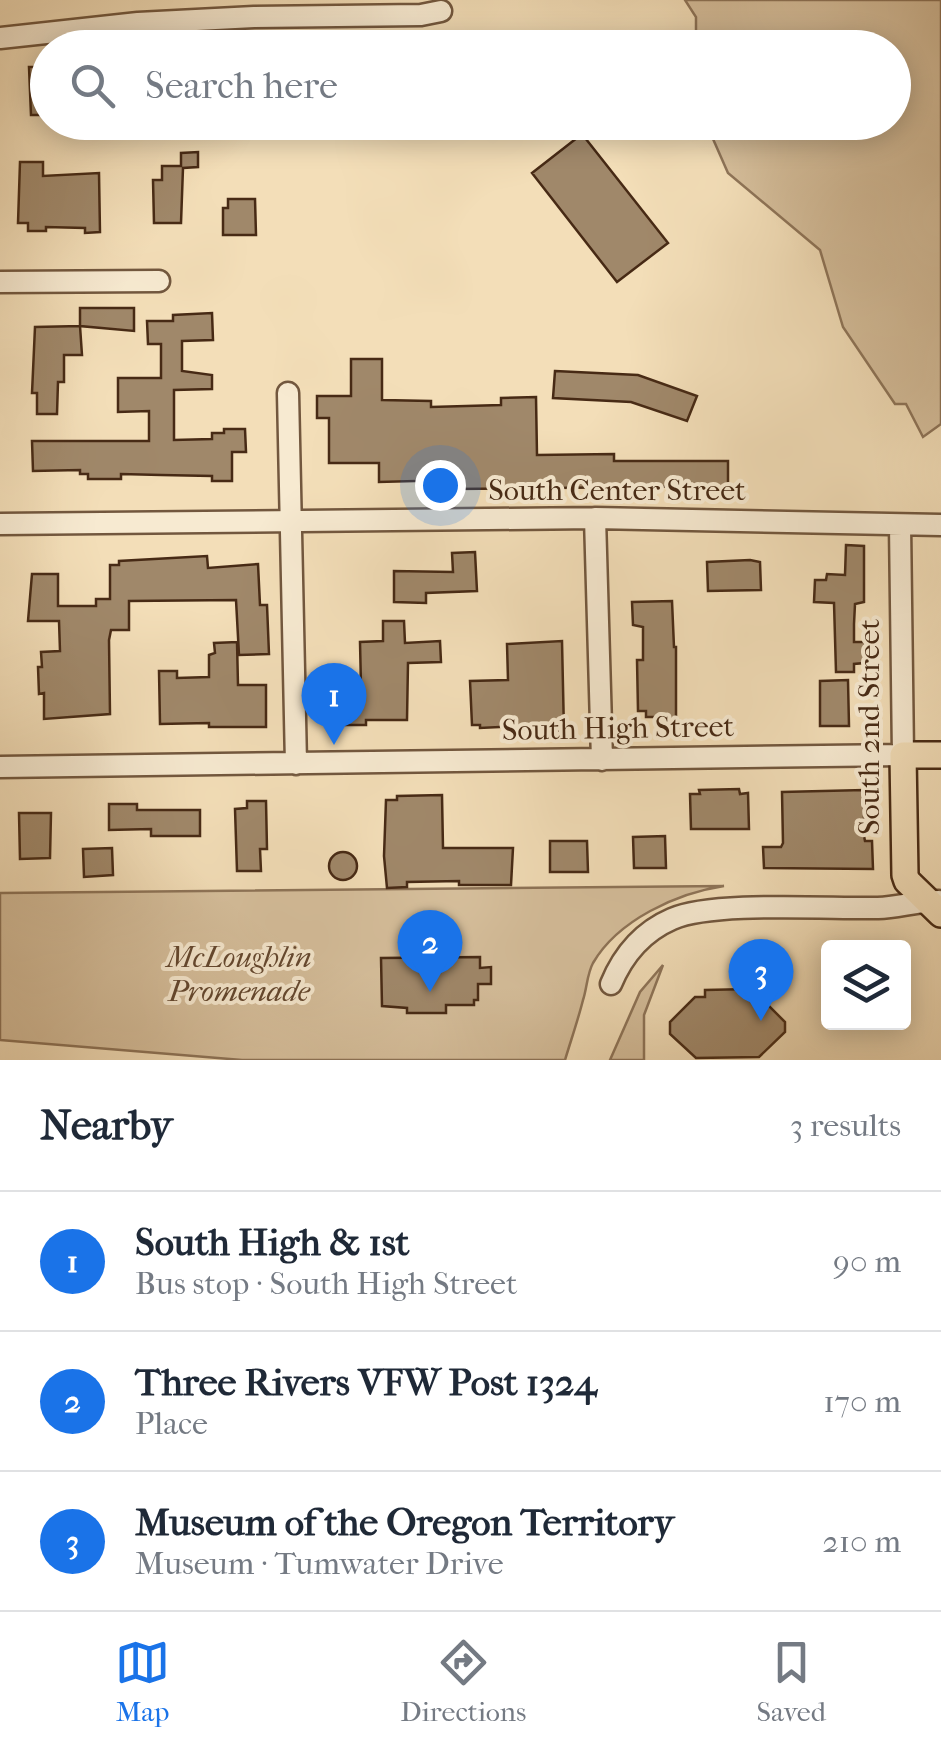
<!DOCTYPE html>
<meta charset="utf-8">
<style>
:root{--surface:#fff;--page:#f6f6f7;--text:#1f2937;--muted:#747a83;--line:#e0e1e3;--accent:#1a73e8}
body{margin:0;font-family:"IM FELL French Canon",serif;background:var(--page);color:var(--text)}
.controls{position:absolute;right:30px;bottom:30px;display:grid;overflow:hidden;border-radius:10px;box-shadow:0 5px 25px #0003}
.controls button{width:90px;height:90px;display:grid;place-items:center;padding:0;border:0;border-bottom:2px solid var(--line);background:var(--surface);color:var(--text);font:50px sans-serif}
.you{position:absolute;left:440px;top:485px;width:35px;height:35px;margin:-25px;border:8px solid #fff;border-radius:50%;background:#1a73e8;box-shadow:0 0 0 15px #1a73e833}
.badge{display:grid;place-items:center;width:65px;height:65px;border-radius:50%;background:var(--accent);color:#fff;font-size:32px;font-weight:700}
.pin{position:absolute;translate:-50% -82px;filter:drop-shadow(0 2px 5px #0008)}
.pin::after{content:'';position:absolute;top:52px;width:35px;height:30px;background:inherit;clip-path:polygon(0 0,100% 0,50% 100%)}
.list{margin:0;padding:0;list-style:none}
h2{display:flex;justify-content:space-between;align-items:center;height:130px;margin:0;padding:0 40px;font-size:42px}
h2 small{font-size:32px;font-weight:400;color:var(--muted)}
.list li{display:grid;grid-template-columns:65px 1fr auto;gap:30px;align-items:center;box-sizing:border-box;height:140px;padding:0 40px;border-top:2px solid var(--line)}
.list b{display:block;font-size:38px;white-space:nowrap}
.list p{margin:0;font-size:32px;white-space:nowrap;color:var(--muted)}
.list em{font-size:32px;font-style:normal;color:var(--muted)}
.icon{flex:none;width:55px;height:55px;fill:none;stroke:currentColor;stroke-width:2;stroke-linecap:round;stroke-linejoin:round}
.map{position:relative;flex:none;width:941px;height:1060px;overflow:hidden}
.search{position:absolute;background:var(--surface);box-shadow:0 5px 25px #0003;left:30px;right:30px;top:30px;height:110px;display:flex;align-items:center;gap:25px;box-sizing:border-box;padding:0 35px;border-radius:55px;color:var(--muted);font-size:38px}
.sheet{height:550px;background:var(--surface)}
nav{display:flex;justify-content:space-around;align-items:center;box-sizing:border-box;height:140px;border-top:2px solid var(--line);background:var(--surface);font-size:28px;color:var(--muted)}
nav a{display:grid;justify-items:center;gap:5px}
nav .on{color:var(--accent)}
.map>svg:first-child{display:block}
.green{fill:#d6bf9c;stroke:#8e7458;stroke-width:2.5}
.building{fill:#a0886a;stroke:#472a15;stroke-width:2.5}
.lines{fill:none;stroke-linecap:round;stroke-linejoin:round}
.minor-casing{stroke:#72573e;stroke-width:25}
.major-casing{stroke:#472a15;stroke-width:30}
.minor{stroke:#f7ead1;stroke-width:20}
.major{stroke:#f3deb8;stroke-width:25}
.labels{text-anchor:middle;stroke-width:8;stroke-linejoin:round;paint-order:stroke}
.street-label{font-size:30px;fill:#472a15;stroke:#f7ead1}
.park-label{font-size:30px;font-style:italic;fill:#644830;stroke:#f7ead1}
</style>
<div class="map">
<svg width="941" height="1060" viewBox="0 0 941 1060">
<rect width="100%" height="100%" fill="#f3deb8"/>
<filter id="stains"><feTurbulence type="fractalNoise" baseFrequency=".002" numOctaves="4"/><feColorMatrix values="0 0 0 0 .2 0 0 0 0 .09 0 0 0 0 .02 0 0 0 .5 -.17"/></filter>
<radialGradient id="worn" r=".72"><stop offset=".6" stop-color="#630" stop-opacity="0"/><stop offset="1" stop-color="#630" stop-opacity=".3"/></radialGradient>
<path class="green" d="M 685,0 L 941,0 L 941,424 L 923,437 L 906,404 L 895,404 L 843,327 L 820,250 L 728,173 L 706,123 L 894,122 L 894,48 L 696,47 L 696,17 Z
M 724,886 C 677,893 618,920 593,963 C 587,974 587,988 583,1000 C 578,1020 571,1040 565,1060 L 242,1060 L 0,1040 L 0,893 Z
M 663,965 L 644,1015 L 644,1060 L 610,1060 L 640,992 Z"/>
<path class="building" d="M 29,67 L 48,67 L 48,115 L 31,115 Z
M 582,134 L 668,243 L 617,282 L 532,173 Z
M 198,152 L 198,167 L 183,168 L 181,223 L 154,223 L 153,180 L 162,180 L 162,166 L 181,166 L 181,153 Z
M 20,162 L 43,162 L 43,176 L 99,173 L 100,232 L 85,233 L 85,228 L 46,227 L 46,231 L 28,231 L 28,223 L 18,223 Z
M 228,199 L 255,199 L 256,235 L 223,235 L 223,208 L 228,208 Z
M 80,308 L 134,308 L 134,331 L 80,326 Z
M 212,313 L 213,340 L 182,341 L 182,371 L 212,375 L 212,389 L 174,390 L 174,440 L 212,439 L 212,433 L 224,433 L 224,429 L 245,429 L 246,452 L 232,452 L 232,481 L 212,481 L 212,476 L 161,475 L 121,474 L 121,479 L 88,479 L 88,474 L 80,474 L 80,470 L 33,471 L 32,441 L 149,441 L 149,411 L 118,412 L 118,378 L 161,378 L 161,344 L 148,344 L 147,321 L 173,321 L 173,315 Z
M 80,326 L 82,355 L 64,355 L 64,382 L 58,382 L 57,414 L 37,414 L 37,393 L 32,393 L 35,327 Z
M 351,359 L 382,359 L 382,400 L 431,401 L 431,407 L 501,405 L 501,398 L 536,397 L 537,455 L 614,454 L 614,461 L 728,461 L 728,486 L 453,489 L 453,480 L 379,482 L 379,463 L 329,463 L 329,418 L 317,418 L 317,396 L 351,396 Z
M 555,371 L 638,375 L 697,396 L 687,421 L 631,402 L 553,398 Z
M 846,545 L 864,546 L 864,602 L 855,604 L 854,624 L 854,642 L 865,642 L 864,663 L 854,664 L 854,672 L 836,672 L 834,603 L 814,602 L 815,580 L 826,580 L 827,574 L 845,575 Z
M 475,552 L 477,591 L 426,593 L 426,603 L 394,602 L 394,571 L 453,572 L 452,553 Z
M 207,556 L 208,568 L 258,564 L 260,605 L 267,605 L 269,654 L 239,655 L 236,600 L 129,601 L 129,630 L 111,630 L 109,640 L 110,714 L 44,719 L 44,693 L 39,694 L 38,667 L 42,667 L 41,652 L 60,651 L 59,621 L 28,621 L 32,574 L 58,574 L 58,606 L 96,606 L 96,599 L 110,599 L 110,565 L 119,565 L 119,561 Z
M 750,560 L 760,562 L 761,590 L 708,591 L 707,562 Z
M 672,601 L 674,647 L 676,647 L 676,726 L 660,726 L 660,717 L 646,717 L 646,711 L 638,711 L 637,660 L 643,660 L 643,627 L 633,625 L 632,602 Z
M 383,621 L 404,621 L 405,643 L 440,641 L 441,662 L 408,663 L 407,720 L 366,720 L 366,725 L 332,725 L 332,690 L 338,690 L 338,687 L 361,687 L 360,642 L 383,641 Z
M 562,641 L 564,732 L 521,731 L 521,726 L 480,728 L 480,725 L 472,725 L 470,681 L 508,680 L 507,644 Z
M 237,642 L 238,685 L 266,685 L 266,727 L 209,727 L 209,723 L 160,724 L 159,671 L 177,671 L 177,678 L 209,677 L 209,655 L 215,653 L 214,643 Z
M 848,680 L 849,726 L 820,726 L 820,681 Z
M 739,789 L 740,794 L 748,793 L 749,829 L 691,829 L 690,794 L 700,794 L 699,790 Z
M 864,790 L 864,836 L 865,841 L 872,841 L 873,869 L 764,868 L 763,847 L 781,847 L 783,843 L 782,792 Z
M 442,795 L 443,848 L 513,848 L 511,885 L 459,885 L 459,881 L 407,882 L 407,887 L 387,888 L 384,856 L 386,800 L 397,800 L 397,796 Z
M 247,801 L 266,801 L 267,849 L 260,849 L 261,871 L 237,871 L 235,809 L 247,808 Z
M 109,804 L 137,804 L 137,810 L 200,810 L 200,836 L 151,836 L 151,829 L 109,830 Z
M 19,813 L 51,813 L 50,858 L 20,859 Z
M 665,836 L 666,868 L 634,868 L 633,837 Z
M 550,841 L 587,841 L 588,872 L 550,872 Z
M 112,848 L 113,875 L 84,877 L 83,849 Z
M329 866a14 14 0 1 1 28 0a14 14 0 1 1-28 0Z
M 480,957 L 480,968 L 491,967 L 491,984 L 478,984 L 478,1000 L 474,1000 L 474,1005 L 446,1005 L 446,1013 L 407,1013 L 407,1008 L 382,1006 L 381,958 Z
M 750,989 L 750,997 L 760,997 L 785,1022 L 785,1032 L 759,1057 L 696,1058 L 670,1034 L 670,1022 L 695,997 L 705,997 L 705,990 Z"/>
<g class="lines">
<defs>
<path id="minor" d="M 0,38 L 138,23 L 254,17 L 421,15 L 441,11
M 0,282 L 159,281
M 288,393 L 296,764
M 595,518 L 602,760
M 0,524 L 595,518 L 941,525
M 0,767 L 903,755 L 900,525
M 611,984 C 623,955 642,932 672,919 C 713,901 829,909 878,908 C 899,907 918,901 939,901"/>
<path id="major" d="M 941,755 L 903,755 L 905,875 L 907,881 L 941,914"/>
</defs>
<use href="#minor" class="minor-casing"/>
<use href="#major" class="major-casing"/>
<use href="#minor" class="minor"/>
<use href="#major" class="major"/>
</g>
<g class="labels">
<g class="street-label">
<text x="617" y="500">South Center Street</text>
<text transform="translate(869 727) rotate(-90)" y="10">South 2nd Street</text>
<text transform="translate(618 728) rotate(-1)" y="10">South High Street</text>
</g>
<g class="park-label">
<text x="239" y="967">McLoughlin<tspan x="239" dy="34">Promenade</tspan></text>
</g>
</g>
<rect width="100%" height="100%" filter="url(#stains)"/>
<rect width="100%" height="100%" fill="url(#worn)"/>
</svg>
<div class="controls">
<button><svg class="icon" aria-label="layers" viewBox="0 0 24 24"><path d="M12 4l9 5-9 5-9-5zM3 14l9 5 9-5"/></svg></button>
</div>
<div class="you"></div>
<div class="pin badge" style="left:334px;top:745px">1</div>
<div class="pin badge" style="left:430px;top:992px">2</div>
<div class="pin badge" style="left:761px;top:1021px">3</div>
<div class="search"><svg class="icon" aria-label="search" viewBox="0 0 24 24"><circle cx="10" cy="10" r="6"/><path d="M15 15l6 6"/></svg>Search here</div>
</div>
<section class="sheet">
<h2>Nearby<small>3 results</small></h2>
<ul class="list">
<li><span class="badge">1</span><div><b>South High &amp; 1st</b><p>Bus stop · South High Street</p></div><em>90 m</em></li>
<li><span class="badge">2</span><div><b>Three Rivers VFW Post 1324</b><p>Place</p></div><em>170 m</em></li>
<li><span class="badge">3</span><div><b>Museum of the Oregon Territory</b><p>Museum · Tumwater Drive</p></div><em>210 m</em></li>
</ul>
</section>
<nav>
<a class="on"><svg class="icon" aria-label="map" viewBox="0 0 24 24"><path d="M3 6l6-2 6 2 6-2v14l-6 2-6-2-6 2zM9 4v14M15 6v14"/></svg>Map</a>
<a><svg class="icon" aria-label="directions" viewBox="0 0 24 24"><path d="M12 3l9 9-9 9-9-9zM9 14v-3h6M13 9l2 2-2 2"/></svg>Directions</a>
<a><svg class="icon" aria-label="saved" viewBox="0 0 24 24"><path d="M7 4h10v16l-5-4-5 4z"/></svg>Saved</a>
</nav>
